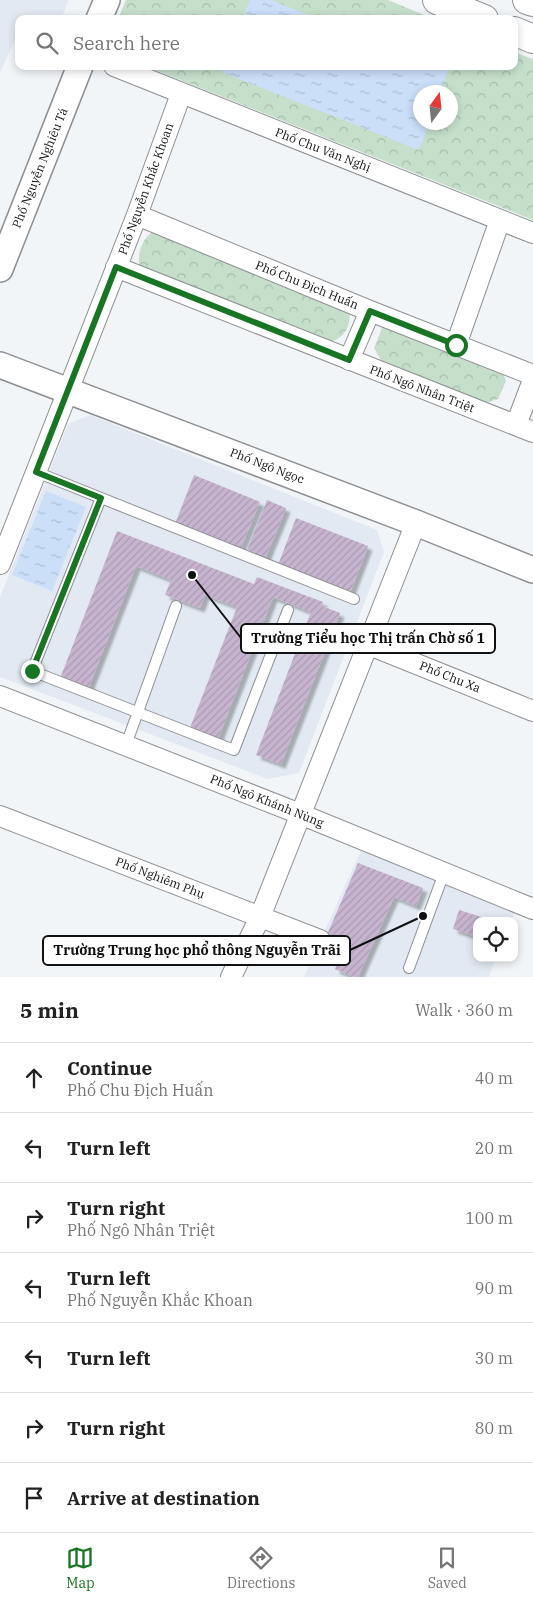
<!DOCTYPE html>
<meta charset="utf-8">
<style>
:root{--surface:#fff;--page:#f2f2f2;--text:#222;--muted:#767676;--line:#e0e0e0;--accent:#177524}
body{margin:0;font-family:"IBM Plex Serif",serif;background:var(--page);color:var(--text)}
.controls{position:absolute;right:15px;bottom:15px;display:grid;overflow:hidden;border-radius:10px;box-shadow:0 2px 8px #0003}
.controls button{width:45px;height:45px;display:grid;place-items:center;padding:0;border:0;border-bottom:1px solid var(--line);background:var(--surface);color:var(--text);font:25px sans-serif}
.compass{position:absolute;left:413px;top:85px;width:45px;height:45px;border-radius:50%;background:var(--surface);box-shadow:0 2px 8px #0003;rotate:15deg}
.stop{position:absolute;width:15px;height:15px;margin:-11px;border:4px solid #177524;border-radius:50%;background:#fff}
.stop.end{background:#177524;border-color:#fff;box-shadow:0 1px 5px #0008}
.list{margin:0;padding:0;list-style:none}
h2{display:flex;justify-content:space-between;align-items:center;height:65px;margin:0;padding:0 20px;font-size:21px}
h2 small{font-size:16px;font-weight:400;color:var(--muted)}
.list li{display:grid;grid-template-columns:32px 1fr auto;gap:15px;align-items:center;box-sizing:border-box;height:70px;padding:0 20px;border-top:1px solid var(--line)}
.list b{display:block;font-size:19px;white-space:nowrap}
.list p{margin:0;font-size:16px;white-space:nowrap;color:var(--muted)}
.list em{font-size:16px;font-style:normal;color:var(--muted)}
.icon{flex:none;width:28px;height:28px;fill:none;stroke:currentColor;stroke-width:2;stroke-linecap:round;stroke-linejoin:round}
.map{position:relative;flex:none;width:533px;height:977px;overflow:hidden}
.search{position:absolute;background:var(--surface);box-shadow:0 2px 8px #0003;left:15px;right:15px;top:15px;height:55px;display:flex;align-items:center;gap:12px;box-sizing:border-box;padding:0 18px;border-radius:10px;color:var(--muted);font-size:19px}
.sheet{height:555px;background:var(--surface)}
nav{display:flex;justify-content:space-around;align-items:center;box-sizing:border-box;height:70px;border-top:1px solid var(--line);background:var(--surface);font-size:14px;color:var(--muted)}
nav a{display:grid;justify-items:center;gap:2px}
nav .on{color:var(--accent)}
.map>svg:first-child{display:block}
.built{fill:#e2e9f2}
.park{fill:url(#park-crowns);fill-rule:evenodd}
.water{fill:url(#water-ripples)}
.building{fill:url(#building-hatch);filter:url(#shadow)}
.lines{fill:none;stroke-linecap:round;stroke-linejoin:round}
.service-casing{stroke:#8d8f92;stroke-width:12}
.minor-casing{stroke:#8d8f92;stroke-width:22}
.tertiary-casing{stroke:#8d8f92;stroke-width:28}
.secondary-casing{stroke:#8d8f92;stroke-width:30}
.service{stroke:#fff;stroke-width:10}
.minor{stroke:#fff;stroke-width:20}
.tertiary{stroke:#fff;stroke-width:25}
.secondary{stroke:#fff;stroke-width:28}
.route{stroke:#177524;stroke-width:6}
.labels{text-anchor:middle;stroke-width:5;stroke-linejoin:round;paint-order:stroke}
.street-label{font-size:12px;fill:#101112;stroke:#fff}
.leader{fill:none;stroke:#101112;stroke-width:2}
.callout-dot{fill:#101112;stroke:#fff;stroke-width:2}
.callout{fill:#fff;stroke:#101112;stroke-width:2}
.callout-label{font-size:14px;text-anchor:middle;font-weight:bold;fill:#101112}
</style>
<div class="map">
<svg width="533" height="977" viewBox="0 0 533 977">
<defs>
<pattern id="park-crowns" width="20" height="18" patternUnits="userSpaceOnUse" patternTransform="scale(1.25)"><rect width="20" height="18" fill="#c5dfcb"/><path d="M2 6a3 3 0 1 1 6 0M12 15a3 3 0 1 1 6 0" fill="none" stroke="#a8bead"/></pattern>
<pattern id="water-ripples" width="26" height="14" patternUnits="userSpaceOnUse" patternTransform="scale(1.25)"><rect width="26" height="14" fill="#cbdff9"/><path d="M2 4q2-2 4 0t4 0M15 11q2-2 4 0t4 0" fill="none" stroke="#adbed4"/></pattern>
<pattern id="building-hatch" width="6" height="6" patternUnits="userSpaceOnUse" patternTransform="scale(1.25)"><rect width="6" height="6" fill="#c7b4cf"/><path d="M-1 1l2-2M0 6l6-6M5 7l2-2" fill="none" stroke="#aa9ab1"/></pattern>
<filter id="shadow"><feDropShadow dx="4.5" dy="4.5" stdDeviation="1" flood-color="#0004"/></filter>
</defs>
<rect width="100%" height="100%" fill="#f2f5f8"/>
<path class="built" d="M 0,0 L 69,0 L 61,19 L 19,19 L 19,31 L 0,73 Z
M 90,415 L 377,530 L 384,552 L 299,773 L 268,779 L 0,677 L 0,597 L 68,424 Z
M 361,850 L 516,910 L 511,921 L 477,921 L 477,958 L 496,958 L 489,977 L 304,977 Z"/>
<path class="park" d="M 126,0 L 388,0 L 434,19 L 118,19 Z
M 514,52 L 533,59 L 533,220 L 145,66 L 514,66 ZM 420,92 L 450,92 L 450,122 L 420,122 Z
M 153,232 L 350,312 C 350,330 343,340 325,343 L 141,269 C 135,259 142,237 153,232 Z
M 393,323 L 500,366 L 506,381 L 498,399 L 485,403 L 382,362 L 374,348 L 382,328 Z"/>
<path class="water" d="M 250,0 L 271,0 L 319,19 L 242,19 Z
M 224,66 L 439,66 L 448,70 L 440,92 L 420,92 L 420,122 L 429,123 L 419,150 L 222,72 Z
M 46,491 L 86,507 L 52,591 L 12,575 Z"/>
<path class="building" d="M 194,475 L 260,502 L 240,550 L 175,524 Z
M 267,500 L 286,508 L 266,557 L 247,550 Z
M 296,518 L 368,546 L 350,593 L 278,565 Z
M 117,531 L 254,584 L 257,577 L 323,602 L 322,606 L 340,613 L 281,764 L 256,755 L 311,612 L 273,597 L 216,744 L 188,733 L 237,607 L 205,595 L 200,608 L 165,595 L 171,580 L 136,566 L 87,692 L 59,681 Z
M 358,863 L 423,888 L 416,906 L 394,897 L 358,977 L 354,977 L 335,969 L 338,961 L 319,953 Z
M 459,910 L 491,920 L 491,921 L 477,921 L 477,937 L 453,929 Z"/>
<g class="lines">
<defs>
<path id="service" d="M 36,472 L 354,599
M 101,498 L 32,671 L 234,750 L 288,610
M 126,745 L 176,606
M 409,968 L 444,873"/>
<path id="minor" d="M 114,66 L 533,233
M 137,215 L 370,311 L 533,375
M 116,267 L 533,432
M 456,345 L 500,220
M 349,360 L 370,311
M 516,425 L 533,380
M 0,564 L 137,215 L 181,94
M 367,644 L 533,711
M 0,696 L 300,814 L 533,909
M 0,816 L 320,940
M 231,977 L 260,917 L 416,523"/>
<path id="tertiary" d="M 99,19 L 107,0
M 0,269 L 80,66
M 0,365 L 416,523 L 533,570"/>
<path id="secondary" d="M 437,0 L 484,19
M 527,0 L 533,2
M 514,31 L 533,39"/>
</defs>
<use href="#service" class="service-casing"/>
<use href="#minor" class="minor-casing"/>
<use href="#tertiary" class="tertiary-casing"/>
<use href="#secondary" class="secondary-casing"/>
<use href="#service" class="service"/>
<use href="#minor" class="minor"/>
<use href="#tertiary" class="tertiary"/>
<use href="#secondary" class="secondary"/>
</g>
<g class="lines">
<path class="route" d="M 32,671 L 101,498 L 36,472 L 116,267 L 349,360 L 370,311 L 456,345"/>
</g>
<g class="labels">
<g class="street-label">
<text transform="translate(323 150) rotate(21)" y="4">Phố Chu Văn Nghị</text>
<text transform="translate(40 168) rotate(-68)" y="4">Phố Nguyễn Nghiêu Tá</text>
<text transform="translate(146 189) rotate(-70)" y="4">Phố Nguyễn Khắc Khoan</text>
<text transform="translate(307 285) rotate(22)" y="4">Phố Chu Địch Huấn</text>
<text transform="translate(422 389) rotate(21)" y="4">Phố Ngô Nhân Triệt</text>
<text transform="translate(267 466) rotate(21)" y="4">Phố Ngô Ngọc</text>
<text transform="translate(450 677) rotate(22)" y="4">Phố Chu Xa</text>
<text transform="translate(267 801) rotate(22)" y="4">Phố Ngô Khánh Nùng</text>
<text transform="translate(160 878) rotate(21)" y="4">Phố Nghiêm Phụ</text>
</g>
</g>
<path class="leader" d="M192 575L241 638M423 916L350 950"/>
<g class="callout-dot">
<circle cx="192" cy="575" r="5"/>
<circle cx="423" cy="916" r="5"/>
</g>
<g class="callout">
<rect x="241" y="624" width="254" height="29" rx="5"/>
<rect x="43" y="936" width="307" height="29" rx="5"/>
</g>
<g class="callout-label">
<text x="368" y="643">Trường Tiểu học Thị trấn Chờ số 1</text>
<text x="197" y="955">Trường Trung học phổ thông Nguyễn Trãi</text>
</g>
</svg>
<div class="controls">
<button><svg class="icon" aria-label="locate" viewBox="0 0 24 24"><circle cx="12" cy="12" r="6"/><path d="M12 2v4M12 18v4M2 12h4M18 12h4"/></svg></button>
</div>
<svg class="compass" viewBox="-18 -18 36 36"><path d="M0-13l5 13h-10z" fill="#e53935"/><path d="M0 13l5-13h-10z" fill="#767676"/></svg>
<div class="stop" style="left:456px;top:345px"></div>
<div class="stop end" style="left:32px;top:671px"></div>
<div class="search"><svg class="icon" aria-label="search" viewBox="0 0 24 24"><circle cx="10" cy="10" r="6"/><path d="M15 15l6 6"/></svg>Search here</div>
</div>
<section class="sheet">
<h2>5 min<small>Walk · 360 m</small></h2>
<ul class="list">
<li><svg class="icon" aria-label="ahead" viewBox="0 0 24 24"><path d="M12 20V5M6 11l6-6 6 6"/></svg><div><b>Continue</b><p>Phố Chu Địch Huấn</p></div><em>40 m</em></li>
<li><svg class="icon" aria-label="left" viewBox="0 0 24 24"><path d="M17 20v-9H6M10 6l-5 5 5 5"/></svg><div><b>Turn left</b></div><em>20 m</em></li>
<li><svg class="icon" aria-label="right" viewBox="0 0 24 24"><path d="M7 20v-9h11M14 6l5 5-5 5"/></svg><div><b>Turn right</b><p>Phố Ngô Nhân Triệt</p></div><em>100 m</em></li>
<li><svg class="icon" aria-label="left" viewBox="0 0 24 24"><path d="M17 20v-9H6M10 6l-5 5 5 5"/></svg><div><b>Turn left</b><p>Phố Nguyễn Khắc Khoan</p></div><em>90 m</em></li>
<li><svg class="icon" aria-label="left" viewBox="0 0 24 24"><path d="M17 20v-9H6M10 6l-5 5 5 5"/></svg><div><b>Turn left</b></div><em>30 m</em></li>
<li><svg class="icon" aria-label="right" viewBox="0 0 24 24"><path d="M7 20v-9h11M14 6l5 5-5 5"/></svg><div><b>Turn right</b></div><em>80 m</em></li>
<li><svg class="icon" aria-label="arrive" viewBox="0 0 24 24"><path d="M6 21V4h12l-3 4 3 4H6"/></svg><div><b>Arrive at destination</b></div></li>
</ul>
</section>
<nav>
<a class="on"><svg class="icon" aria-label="map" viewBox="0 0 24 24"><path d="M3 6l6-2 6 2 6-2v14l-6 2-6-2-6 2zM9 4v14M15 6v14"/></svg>Map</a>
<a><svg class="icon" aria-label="directions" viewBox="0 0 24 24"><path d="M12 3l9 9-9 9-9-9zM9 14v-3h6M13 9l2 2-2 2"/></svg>Directions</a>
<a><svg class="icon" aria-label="saved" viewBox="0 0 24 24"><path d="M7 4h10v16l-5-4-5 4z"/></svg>Saved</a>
</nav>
